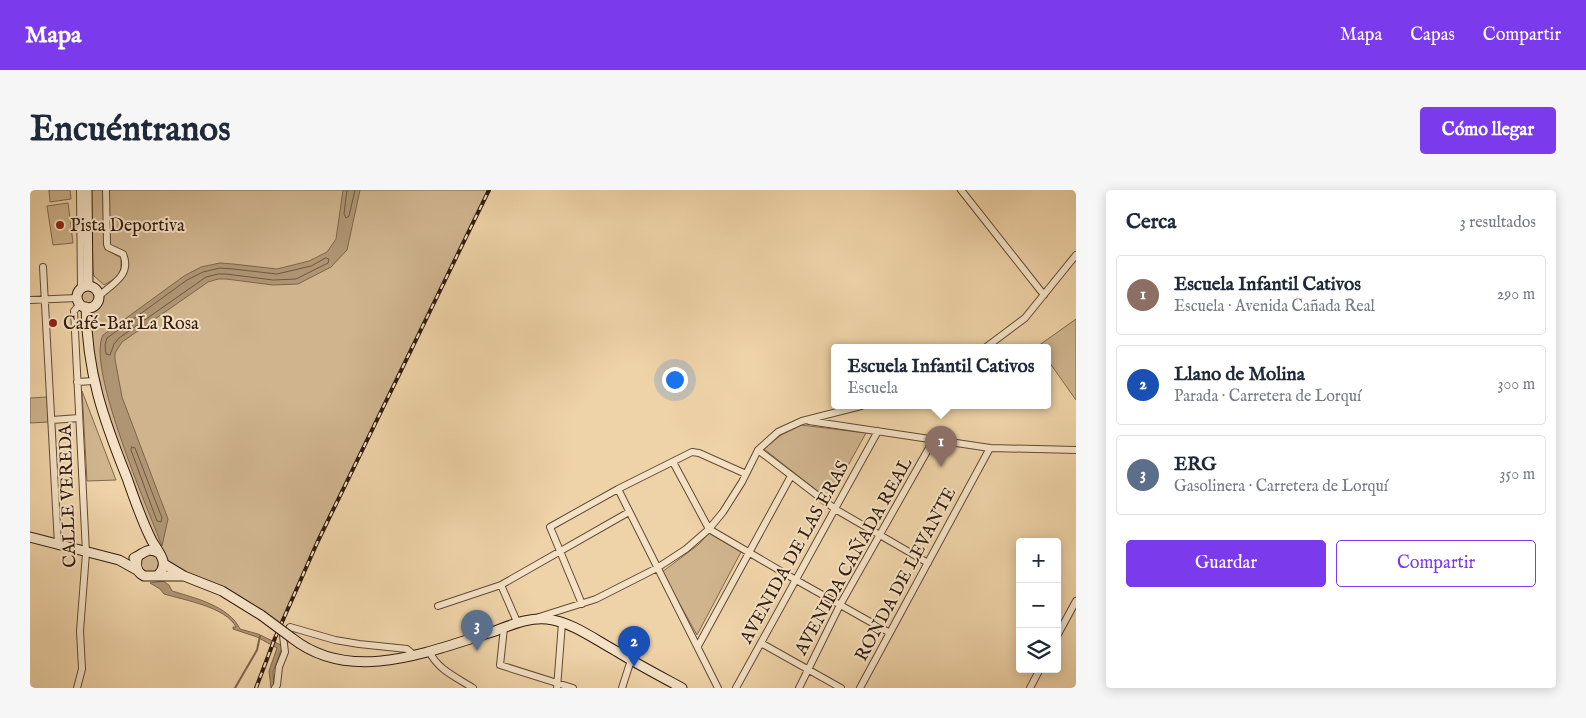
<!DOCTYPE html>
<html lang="es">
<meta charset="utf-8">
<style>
:root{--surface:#fff;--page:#f6f6f7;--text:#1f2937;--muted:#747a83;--line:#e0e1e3;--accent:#7c3aed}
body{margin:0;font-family:"IM FELL English",serif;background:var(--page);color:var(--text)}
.controls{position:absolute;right:15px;bottom:15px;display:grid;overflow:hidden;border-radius:5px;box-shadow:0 2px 12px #0003}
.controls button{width:45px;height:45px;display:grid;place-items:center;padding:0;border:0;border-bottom:1px solid var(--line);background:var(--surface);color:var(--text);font:25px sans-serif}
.you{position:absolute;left:644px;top:189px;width:18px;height:18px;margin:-12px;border:4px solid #fff;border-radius:50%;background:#1a73e8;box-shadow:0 0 0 8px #1a73e833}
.badge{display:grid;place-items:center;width:32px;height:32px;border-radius:50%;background:var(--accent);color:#fff;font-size:16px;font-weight:700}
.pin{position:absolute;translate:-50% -41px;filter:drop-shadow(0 1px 2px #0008)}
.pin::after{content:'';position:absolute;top:26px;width:18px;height:15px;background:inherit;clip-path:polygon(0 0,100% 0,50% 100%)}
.popup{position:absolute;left:801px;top:154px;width:220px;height:65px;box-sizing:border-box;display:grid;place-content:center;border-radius:5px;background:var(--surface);filter:drop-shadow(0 1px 4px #0005);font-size:16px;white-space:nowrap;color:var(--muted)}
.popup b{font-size:19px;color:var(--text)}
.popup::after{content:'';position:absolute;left:50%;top:100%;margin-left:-10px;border:10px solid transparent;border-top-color:var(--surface)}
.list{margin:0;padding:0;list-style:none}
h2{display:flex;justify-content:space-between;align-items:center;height:65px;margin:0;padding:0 20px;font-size:21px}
h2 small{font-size:16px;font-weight:400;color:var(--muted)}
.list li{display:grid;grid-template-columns:32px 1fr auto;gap:15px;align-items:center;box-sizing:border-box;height:80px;margin:0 10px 10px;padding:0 10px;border:1px solid var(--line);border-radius:5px}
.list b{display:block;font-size:19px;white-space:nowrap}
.list p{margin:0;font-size:16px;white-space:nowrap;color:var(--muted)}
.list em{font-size:16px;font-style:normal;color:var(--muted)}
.actions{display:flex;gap:10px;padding:15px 20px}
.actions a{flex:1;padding:11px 0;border:1px solid var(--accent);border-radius:5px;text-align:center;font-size:18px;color:var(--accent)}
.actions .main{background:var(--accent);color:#fff}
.icon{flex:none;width:28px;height:28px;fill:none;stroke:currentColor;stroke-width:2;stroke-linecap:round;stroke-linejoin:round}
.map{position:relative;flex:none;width:1046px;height:498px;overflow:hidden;border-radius:5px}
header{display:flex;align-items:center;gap:30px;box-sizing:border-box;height:70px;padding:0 25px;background:var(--accent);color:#fff}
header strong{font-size:24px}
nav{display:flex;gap:28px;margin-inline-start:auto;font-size:18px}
.intro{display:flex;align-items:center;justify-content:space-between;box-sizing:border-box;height:120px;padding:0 30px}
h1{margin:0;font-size:35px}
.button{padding:12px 22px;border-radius:5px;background:var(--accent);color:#fff;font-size:18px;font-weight:700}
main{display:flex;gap:30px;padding:0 30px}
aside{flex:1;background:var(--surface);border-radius:5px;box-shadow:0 2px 12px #0003}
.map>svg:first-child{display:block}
.green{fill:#cfb48e;stroke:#80684e}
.water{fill:#af9573;stroke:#7d654a}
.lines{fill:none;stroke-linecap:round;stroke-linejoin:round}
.shore{stroke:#705840;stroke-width:1}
.stream{stroke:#7d654a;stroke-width:2}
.minor-casing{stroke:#614a34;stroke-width:8}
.secondary-casing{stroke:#321c0d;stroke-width:11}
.minor{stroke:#f5e2c6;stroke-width:6}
.secondary{stroke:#f5e2c6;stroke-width:9}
.rail-casing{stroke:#321c0d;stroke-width:4}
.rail{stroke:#f5e2c6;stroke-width:2;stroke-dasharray:5.5;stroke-linecap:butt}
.secondary-bridge-casing{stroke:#321c0d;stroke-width:11;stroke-linecap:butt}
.secondary-bridge{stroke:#f5e2c6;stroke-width:9}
.poi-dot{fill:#8f2418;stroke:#f5e2c6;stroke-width:2}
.labels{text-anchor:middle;stroke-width:4;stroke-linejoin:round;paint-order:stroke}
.poi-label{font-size:18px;fill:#321c0d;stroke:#f5e2c6;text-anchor:start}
.street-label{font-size:18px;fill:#321c0d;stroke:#f5e2c6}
</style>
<header>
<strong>Mapa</strong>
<nav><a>Mapa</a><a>Capas</a><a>Compartir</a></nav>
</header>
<div class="intro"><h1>Encuéntranos</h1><a class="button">Cómo llegar</a></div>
<main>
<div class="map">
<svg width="1046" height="498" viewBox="0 0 1046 498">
<rect width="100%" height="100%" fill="#efd3a8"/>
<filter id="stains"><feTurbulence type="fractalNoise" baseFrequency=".004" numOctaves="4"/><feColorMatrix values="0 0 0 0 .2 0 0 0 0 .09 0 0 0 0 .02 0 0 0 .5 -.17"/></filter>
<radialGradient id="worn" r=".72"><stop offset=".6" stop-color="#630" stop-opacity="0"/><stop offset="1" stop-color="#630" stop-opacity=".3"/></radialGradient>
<path class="green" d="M 19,0 L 40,0 L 41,9 L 20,12 Z
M 61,0 L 73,0 L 74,53 L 77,60 L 91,68 L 91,85 L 74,95 L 64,86 L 63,81 Z
M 76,0 L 459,0 L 319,286 L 249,438 L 230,424 L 134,374 L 123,353 L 62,180 L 60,118 L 66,115 L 69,106 L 91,89 L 95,68 L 78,57 Z
M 38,13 L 43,53 L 23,55 L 17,16 Z
M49 107a9 9 0 1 1 18 0a9 9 0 1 1-18 0Z
M 1046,129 L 1046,210 L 1017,169 L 1017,158 L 1010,158 L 1008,156 Z
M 52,201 L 86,290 L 57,291 Z
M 17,207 L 18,232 L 0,233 L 0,208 Z
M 771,235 L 836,243 L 799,310 L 734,259 L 751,245 Z
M 679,343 L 711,362 L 667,445 L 632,382 L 668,355 Z
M 116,362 L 130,366 L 130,381 L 115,385 L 108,371 Z"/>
<path class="water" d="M 313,0 L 330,0 L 317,60 L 301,77 L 268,94 L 243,95 L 196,89 L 188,89 L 178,92 L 92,152 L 85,163 L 85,169 L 92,207 L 138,329 L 132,356 C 118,319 56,177 73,145 L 154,86 L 171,77 L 190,73 L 203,74 L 247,79 L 279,71 L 297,62 L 306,49 Z
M 133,391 L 139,395 L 142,401 C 165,408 199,416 210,439 L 228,444 L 251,455 L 252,458 L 243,482 L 244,498 L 241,498 L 239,481 L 247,458 L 227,447 L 203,439 L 203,437 L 206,437 C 196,417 154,410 134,404 L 130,399 L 120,393 Z"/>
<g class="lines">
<path class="shore" d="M 317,0 L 314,24 L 316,28 L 319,26 L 325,0
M 296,68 L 299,69 L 298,73 L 266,89 L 243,90 L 196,84 L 188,84 L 176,87 L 89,148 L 84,154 L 80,165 L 76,164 L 75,155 L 77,148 L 157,90 L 173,82 L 190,78 L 203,79 L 247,84 L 281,76 Z
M 102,257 L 105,258 L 132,328 L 131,332 L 127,331 L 101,260 Z"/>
<path class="stream" d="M 205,498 L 227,460 L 230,446"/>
<defs>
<path id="minor" d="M 50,0 L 51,99
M 931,0 L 1014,105
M 13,77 L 28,355
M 69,106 C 82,94 102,85 93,64 L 78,57 L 77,54 L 76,0
M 0,110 L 47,108
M 955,158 L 995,128 L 1046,65
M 47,192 L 64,191
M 22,230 L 49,228
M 779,231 L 960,258 L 1046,260
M 728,260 L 805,319 L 898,373
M 643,272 L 679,339 L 766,390 L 860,443
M 588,299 L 688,498
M 471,395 L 488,434
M 552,414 L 520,337 L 588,299 L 662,262 L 669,263 L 716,284
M 408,416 L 471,395 L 599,322
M 509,427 L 566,409 L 627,378 L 656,359 L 679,339 L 693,322 L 712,292 L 728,260 L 748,242 L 772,231 L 831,216
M 474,438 L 470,475 L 543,498
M 1027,446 L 1046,411
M 731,453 L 811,498
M 668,456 L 761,286
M 399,461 C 408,480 426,487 443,498
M 47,498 L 52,479 L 50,441 L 56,363 L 44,121 L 50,114
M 245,498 L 247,495 L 249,477 L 255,462 L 253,446 L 260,437 L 305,450 L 329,454 L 377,459 L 384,465
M 527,498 L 532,433
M 592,498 L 601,470
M 706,498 L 848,241
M 769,498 L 810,415 L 904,249
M 830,498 L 960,258
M 1000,498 L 1010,479"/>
<path id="secondary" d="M 57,0 L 58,96
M47 107a11 11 0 1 1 22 0a11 11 0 1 1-22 0Z
M 56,117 C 57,183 73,228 97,288 C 104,308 111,329 121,349 C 127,361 141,373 128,385
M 0,347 L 89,370 L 107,380
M 108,366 C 105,375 106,382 114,386 L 154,386
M 104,368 C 114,364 117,356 129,363
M 134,374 L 154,386 L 192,401 L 231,425
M 262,448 C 321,495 400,461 462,442 C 479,436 498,427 517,429 C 542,432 564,449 586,461 C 607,474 630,486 652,498"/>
</defs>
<use href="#minor" class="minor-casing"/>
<use href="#secondary" class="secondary-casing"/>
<use href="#minor" class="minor"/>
<use href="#secondary" class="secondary"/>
<defs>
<path id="rail" d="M 226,498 L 245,448 L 287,353 L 459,0"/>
</defs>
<use href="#rail" class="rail-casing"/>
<use href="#rail" class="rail"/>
<defs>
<path id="secondary-bridge" d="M 231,425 L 262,448"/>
</defs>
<use href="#secondary-bridge" class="secondary-bridge-casing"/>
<use href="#secondary-bridge" class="secondary-bridge"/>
</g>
<g class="poi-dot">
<circle cx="30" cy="35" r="5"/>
<circle cx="23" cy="133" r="5"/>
</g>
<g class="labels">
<g class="poi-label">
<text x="40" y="41">Pista Deportiva</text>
<text x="33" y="139">Café-Bar La Rosa</text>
</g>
<g class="street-label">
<text transform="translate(37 306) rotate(-92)" y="6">CALLE VEREDA</text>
<text transform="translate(764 362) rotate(-61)" y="6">AVENIDA DE LAS ERAS</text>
<text transform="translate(823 366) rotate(-61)" y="6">AVENIDA CAÑADA REAL</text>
<text transform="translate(875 384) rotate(-62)" y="6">RONDA DE LEVANTE</text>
</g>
</g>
<rect width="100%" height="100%" filter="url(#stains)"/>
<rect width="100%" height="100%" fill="url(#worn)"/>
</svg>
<div class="controls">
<button>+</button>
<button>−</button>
<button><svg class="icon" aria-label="layers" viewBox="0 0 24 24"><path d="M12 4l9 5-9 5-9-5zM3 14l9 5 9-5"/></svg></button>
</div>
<div class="you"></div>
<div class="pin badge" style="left:911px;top:277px;background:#8d6e63">1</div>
<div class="popup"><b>Escuela Infantil Cativos</b>Escuela</div>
<div class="pin badge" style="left:604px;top:477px;background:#1a4fb4">2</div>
<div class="pin badge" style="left:447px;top:461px;background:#5c6f8a">3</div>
</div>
<aside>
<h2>Cerca<small>3 resultados</small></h2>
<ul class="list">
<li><span class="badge" style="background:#8d6e63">1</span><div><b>Escuela Infantil Cativos</b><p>Escuela · Avenida Cañada Real</p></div><em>290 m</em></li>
<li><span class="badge" style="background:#1a4fb4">2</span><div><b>Llano de Molina</b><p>Parada · Carretera de Lorquí</p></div><em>300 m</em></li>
<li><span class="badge" style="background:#5c6f8a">3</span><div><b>ERG</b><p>Gasolinera · Carretera de Lorquí</p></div><em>350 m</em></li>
</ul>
<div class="actions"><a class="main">Guardar</a><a>Compartir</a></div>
</aside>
</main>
